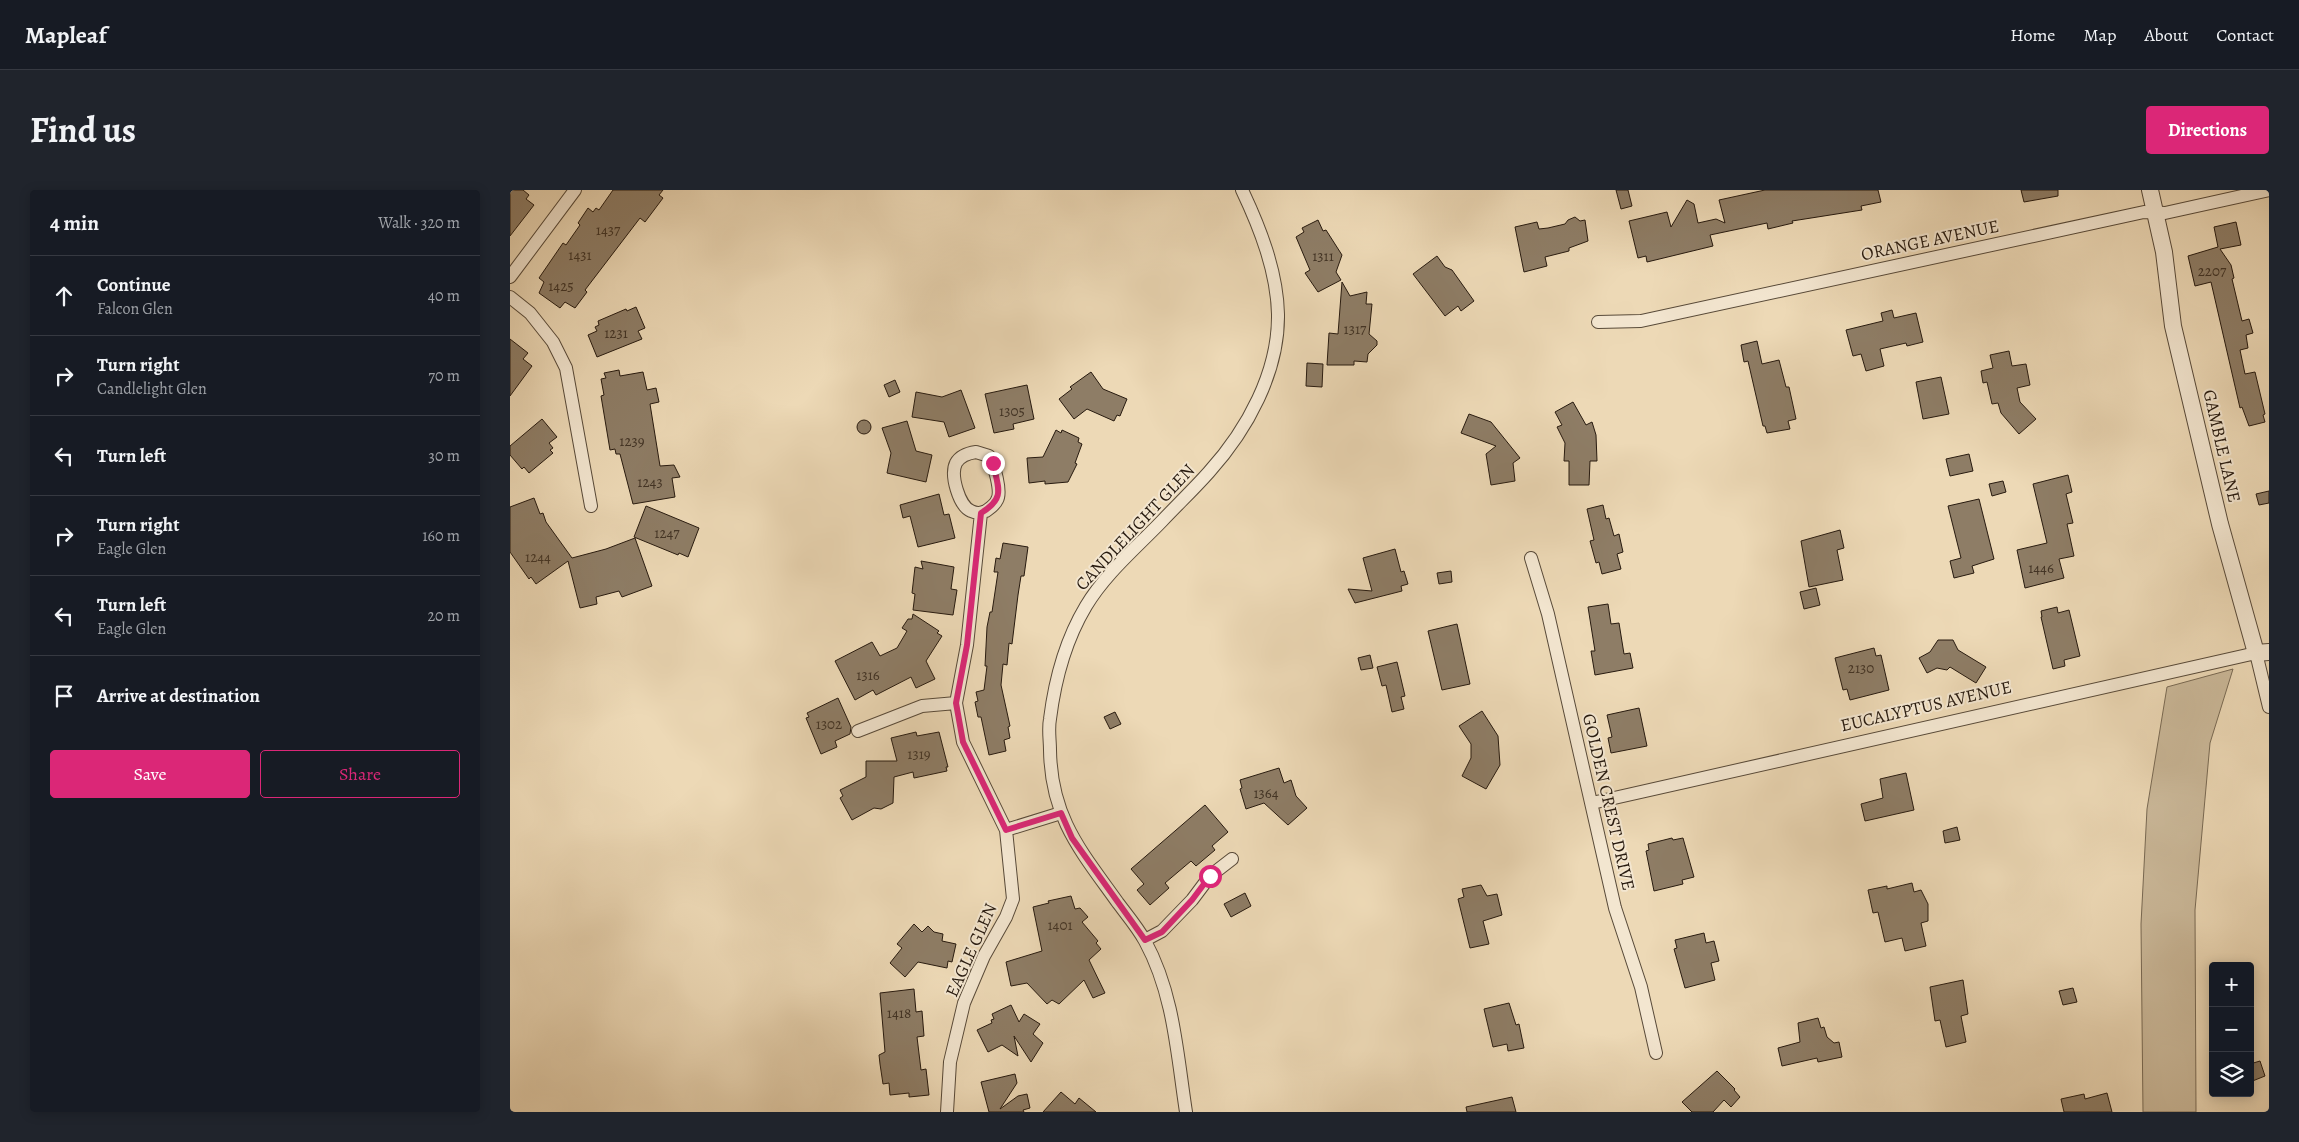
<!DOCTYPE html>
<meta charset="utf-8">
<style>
:root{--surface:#171b24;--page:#20242c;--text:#f1f3f6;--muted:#9ea1a6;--line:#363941;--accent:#db2777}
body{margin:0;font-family:Alegreya,serif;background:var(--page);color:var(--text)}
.controls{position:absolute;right:15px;bottom:15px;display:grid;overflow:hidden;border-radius:5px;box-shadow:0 2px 12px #0003}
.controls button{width:45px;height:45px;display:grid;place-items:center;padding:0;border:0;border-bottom:1px solid var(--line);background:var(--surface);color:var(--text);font:25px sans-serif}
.stop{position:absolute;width:15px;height:15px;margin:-11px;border:4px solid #db2777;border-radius:50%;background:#fff}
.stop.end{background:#db2777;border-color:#fff;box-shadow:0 1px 5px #0008}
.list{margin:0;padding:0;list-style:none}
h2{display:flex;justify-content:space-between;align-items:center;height:65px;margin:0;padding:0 20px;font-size:21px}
h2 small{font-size:16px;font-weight:400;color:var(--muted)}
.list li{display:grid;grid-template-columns:32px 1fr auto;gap:15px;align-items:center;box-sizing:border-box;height:80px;padding:0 20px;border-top:1px solid var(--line)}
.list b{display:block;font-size:19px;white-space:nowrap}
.list p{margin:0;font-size:16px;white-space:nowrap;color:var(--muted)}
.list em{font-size:16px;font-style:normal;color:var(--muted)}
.actions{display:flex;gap:10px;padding:15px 20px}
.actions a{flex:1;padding:11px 0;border:1px solid var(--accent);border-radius:5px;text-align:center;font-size:18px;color:var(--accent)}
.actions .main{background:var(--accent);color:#fff}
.icon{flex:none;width:28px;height:28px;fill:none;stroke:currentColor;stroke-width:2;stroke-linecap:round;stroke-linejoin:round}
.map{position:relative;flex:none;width:1759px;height:922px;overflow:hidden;border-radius:5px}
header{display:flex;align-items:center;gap:30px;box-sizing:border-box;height:70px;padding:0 25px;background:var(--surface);border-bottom:1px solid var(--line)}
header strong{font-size:24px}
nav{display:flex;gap:28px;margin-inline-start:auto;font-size:18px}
.intro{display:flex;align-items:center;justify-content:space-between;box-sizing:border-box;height:120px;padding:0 30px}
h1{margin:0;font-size:35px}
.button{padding:12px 22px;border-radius:5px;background:var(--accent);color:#fff;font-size:18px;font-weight:700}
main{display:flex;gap:30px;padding:0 30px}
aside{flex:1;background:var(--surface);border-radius:5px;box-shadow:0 2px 12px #0003}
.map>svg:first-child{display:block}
.green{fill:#cbb99a;stroke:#796a54}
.building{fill:#8e7d66;stroke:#271a0f}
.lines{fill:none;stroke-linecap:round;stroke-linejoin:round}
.minor-casing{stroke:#584a39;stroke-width:14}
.tertiary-casing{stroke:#584a39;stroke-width:18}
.minor{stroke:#f3e6d0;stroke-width:12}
.tertiary{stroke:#f3e6d0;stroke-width:16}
.route{stroke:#db2777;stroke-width:6}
.labels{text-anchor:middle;stroke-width:4;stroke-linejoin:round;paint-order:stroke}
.number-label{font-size:15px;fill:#413325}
.street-label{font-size:18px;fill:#271a0f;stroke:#f3e6d0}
</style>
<header>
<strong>Mapleaf</strong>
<nav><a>Home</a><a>Map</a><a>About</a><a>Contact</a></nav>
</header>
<div class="intro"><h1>Find us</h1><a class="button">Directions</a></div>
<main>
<aside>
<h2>4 min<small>Walk · 320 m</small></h2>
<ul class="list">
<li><svg class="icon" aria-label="ahead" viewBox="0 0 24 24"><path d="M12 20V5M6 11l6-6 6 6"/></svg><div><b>Continue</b><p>Falcon Glen</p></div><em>40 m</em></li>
<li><svg class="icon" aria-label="right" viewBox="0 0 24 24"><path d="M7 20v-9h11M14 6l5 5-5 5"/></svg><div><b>Turn right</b><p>Candlelight Glen</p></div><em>70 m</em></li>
<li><svg class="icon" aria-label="left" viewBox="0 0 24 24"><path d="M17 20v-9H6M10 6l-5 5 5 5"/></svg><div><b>Turn left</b></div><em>30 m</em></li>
<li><svg class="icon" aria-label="right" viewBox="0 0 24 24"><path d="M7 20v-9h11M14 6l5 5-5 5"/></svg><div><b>Turn right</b><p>Eagle Glen</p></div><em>160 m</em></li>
<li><svg class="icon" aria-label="left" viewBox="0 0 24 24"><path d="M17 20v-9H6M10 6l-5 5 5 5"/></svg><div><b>Turn left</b><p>Eagle Glen</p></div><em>20 m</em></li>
<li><svg class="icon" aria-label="arrive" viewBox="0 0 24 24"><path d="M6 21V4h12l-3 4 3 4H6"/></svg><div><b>Arrive at destination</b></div></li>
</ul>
<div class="actions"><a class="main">Save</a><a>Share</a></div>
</aside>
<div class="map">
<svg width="1759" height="922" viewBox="0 0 1759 922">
<rect width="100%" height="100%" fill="#edd9b6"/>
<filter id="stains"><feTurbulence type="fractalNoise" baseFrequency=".004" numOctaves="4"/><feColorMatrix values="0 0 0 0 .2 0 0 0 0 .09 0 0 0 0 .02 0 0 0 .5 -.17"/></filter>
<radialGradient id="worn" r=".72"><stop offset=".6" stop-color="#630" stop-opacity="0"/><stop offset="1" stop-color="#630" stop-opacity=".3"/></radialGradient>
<path class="green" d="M 1723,479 L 1700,553 L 1685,720 L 1686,922 L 1633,922 L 1631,734 L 1637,619 L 1657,497 Z"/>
<path class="building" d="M 0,0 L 13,0 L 19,5 L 16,9 L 24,15 L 0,46 Z
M 103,0 L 153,0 L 149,5 L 153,8 L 135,32 L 130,28 L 75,100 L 77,102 L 65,118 L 55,112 L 50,118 L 29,103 L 34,92 L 29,88 L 53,53 L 56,55 L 70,35 L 68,33 L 78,18 L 83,22 L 86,18 L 89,20 Z
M 1106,0 L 1118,0 L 1122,16 L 1111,19 Z
M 1255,0 L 1368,0 L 1371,12 L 1351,16 L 1352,20 L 1282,31 L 1283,33 L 1258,39 L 1257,33 L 1200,45 L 1203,56 L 1137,72 L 1136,66 L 1128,68 L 1119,31 L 1157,22 L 1161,37 L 1177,10 L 1184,14 L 1188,33 L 1206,29 L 1215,33 L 1209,10 Z
M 1511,0 L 1548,0 L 1548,6 L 1514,12 Z
M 1065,27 L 1070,31 L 1075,30 L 1078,51 L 1059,58 L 1059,61 L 1035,67 L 1037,76 L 1014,82 L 1005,37 L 1027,32 L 1029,39 L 1038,38 L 1055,34 L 1058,30 Z
M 808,30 L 813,41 L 816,40 L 832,65 L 826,82 L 831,90 L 808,102 L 795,83 L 800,80 L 786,47 L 794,42 L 792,38 Z
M 1726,32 L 1731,55 L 1710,59 L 1721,75 L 1724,88 L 1722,89 L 1732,131 L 1739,129 L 1743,143 L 1736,145 L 1738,158 L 1730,160 L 1735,184 L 1745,182 L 1755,224 L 1753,225 L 1755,232 L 1739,236 L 1732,217 L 1730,218 L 1701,92 L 1685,96 L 1678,66 L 1708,57 L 1704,37 Z
M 927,66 L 935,77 L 942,80 L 964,111 L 951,121 L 948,116 L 935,126 L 903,84 Z
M 832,92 L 840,106 L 857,102 L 856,114 L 862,114 L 859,144 L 867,151 L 867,155 L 858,164 L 857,172 L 844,171 L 844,175 L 817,175 L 819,143 L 828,144 Z
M 126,117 L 135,138 L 128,141 L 132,149 L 87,167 L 78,145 L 87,141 L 85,137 L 89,135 L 88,131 L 116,119 L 117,121 Z
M 1382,120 L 1384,128 L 1406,123 L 1413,152 L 1397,156 L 1396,153 L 1370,159 L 1374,176 L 1356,181 L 1351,164 L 1343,166 L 1336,140 L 1373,131 L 1371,123 Z
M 0,149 L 18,163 L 13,169 L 22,176 L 0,206 Z
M 1247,151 L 1252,174 L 1269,170 L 1276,197 L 1279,197 L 1286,229 L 1278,231 L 1280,239 L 1257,243 L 1255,236 L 1253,236 L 1238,171 L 1234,172 L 1231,155 Z
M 1499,161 L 1502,176 L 1516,174 L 1520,195 L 1507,198 L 1510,212 L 1526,229 L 1509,244 L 1491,223 L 1488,213 L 1482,214 L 1477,192 L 1473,193 L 1471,181 L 1483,178 L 1480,165 Z
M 797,173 L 813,174 L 812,197 L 796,196 Z
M 109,180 L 110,186 L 133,182 L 137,200 L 146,198 L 149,212 L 140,214 L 150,276 L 164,275 L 170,287 L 162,288 L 165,307 L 123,314 L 110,264 L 106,264 L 105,259 L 100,260 L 91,206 L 94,205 L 91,189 L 96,188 L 94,183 Z
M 581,182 L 593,199 L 617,209 L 610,226 L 607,225 L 604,231 L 577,219 L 564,229 L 549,209 L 562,199 L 560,197 Z
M 1431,187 L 1439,224 L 1413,229 L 1406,192 Z
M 385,190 L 390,202 L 379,207 L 374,195 Z
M 517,195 L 524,229 L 503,234 L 504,239 L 484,243 L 475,204 Z
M 451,200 L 465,238 L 439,247 L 434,232 L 402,227 L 406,202 L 432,207 Z
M 1063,212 L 1076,235 L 1082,232 L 1086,245 L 1087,271 L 1080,271 L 1079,295 L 1059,295 L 1059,271 L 1054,271 L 1055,253 L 1047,237 L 1052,235 L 1045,222 Z
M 959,224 L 981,232 L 1010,268 L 1003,273 L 1005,291 L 981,295 L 976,264 L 986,256 L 951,243 Z
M 32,229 L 47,247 L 39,253 L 43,258 L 40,260 L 43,263 L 19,283 L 14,277 L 12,279 L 0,265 L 0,256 Z
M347 237a7 7 0 1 1 14 0a7 7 0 1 1-14 0Z
M 397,231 L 406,261 L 422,265 L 416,292 L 377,283 L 381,263 L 372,238 Z
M 546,240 L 551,243 L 552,240 L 569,248 L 568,252 L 572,254 L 565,273 L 567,274 L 558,292 L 535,294 L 535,291 L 519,293 L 517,268 L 533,267 Z
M 1459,264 L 1463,281 L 1440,286 L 1436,269 Z
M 1558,285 L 1562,302 L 1556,304 L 1563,333 L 1557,334 L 1564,366 L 1549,369 L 1554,388 L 1515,398 L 1507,360 L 1537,353 L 1523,294 Z
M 1493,291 L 1496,302 L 1482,306 L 1479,294 Z
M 1759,301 L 1759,313 L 1749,315 L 1746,304 Z
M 429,304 L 434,325 L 439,324 L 445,348 L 408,357 L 400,326 L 393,328 L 390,315 Z
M 24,308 L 30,324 L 33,323 L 36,332 L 62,368 L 96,359 L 125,348 L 142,396 L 112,407 L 109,401 L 86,407 L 87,414 L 70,418 L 58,371 L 26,394 L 21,387 L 19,389 L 0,362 L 0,317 Z
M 1469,309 L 1484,369 L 1462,376 L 1464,383 L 1444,388 L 1440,371 L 1451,368 L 1438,316 Z
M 1093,315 L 1096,329 L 1099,328 L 1104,346 L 1109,344 L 1113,362 L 1107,364 L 1111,379 L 1092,384 L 1089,372 L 1086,373 L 1080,351 L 1084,350 L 1077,319 Z
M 136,316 L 189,338 L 178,367 L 169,363 L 168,365 L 124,347 Z
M 1330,340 L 1334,358 L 1327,360 L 1333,390 L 1299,397 L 1291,351 Z
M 493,353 L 518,357 L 514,386 L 511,386 L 508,405 L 502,454 L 499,453 L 497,475 L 493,474 L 491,495 L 500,536 L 498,537 L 500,548 L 494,550 L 496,561 L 479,565 L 471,527 L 468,527 L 465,512 L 468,511 L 466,502 L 474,500 L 477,476 L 475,476 L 477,437 L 480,422 L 482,422 L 488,382 L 484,382 L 486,368 L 490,369 Z
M 885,359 L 891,382 L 894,381 L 898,394 L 891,396 L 892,401 L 845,413 L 838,399 L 862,401 L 853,368 Z
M 411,371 L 444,377 L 441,399 L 447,400 L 443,425 L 403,420 L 405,404 L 402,403 L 405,377 L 413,379 Z
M 941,381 L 942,392 L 929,394 L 927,383 Z
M 1306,398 L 1310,415 L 1294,419 L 1290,402 Z
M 1098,414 L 1101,434 L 1109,433 L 1114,464 L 1120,463 L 1123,478 L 1085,485 L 1081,461 L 1085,461 L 1078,417 Z
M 1547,417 L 1548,423 L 1559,420 L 1570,466 L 1554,470 L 1555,476 L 1543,479 L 1531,427 L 1532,427 L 1531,421 Z
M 403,424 L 429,441 L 427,443 L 432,446 L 416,471 L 425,489 L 406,498 L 401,487 L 366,505 L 363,500 L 345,510 L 325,471 L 362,452 L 370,466 L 387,458 L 397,441 L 392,438 L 398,429 L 402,429 Z
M 947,434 L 960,494 L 932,500 L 918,441 Z
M 1428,450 L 1443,450 L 1448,460 L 1476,477 L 1466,493 L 1440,477 L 1437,480 L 1427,478 L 1417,483 L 1409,468 L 1420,462 Z
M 1364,458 L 1366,466 L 1371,465 L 1379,500 L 1340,510 L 1337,499 L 1333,500 L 1325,468 Z
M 860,465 L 863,478 L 851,480 L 848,468 Z
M 887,472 L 895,506 L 891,507 L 894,519 L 882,522 L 876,495 L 872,496 L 867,477 Z
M 328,508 L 341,537 L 340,544 L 325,551 L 327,557 L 311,564 L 296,528 L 299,527 L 297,523 Z
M 1129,518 L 1137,556 L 1101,563 L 1098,548 L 1102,547 L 1097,525 Z
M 972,521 L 988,546 L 990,575 L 976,599 L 952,586 L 961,568 L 961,554 L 949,536 Z
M 605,522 L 611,534 L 600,539 L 594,527 Z
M 406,542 L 407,546 L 429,542 L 438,577 L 436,577 L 437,581 L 404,588 L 403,582 L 384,587 L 383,613 L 371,619 L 364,618 L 342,630 L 330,608 L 333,606 L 330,600 L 356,587 L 356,571 L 387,571 L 381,548 Z
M 769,578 L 774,593 L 781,590 L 786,606 L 797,618 L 778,635 L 754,613 L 736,619 L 730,599 L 732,598 L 730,590 Z
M 1396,583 L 1404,620 L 1355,631 L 1351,614 L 1373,608 L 1370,589 Z
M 695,615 L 718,642 L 702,656 L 705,660 L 686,676 L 681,671 L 655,693 L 659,698 L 640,715 L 627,700 L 634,694 L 621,679 Z
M 1447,637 L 1450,650 L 1435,653 L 1433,641 Z
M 1162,648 L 1163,650 L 1173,648 L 1184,687 L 1172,690 L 1173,694 L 1144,701 L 1136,661 L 1139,660 L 1138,654 Z
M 1402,693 L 1404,702 L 1411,700 L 1418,714 L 1418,731 L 1411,733 L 1416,756 L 1395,761 L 1392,748 L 1375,752 L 1368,722 L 1363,723 L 1358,700 L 1377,696 L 1377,699 Z
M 971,695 L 977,706 L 987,704 L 992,725 L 973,731 L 979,754 L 960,758 L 948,709 L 954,707 L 952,699 Z
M 735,703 L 741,716 L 721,727 L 714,714 Z
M 561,706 L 565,719 L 570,718 L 578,727 L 572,732 L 588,751 L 586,753 L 591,759 L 579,770 L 595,803 L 583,808 L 574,790 L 549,814 L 542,810 L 537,814 L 517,793 L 501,796 L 496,772 L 532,761 L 523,717 L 539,713 L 538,711 Z
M 404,734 L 412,742 L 418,736 L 424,742 L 433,744 L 432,751 L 446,754 L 442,772 L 438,771 L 437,778 L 408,772 L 395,787 L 380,773 L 392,758 L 387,754 Z
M 1194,743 L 1196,753 L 1204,751 L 1209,771 L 1201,773 L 1205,790 L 1175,798 L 1164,759 L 1167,758 L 1165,750 Z
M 1453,790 L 1458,824 L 1451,826 L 1456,852 L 1436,857 L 1430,830 L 1425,831 L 1420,797 Z
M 1563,798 L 1567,812 L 1553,815 L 1549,801 Z
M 404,799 L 406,822 L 412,821 L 414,846 L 407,847 L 411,880 L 416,879 L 419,905 L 399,907 L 399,903 L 380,905 L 379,893 L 373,894 L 370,874 L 369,865 L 375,862 L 370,803 Z
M 999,813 L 1006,835 L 1009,834 L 1014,858 L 998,861 L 997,854 L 983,857 L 974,819 Z
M 501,815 L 509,832 L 514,824 L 530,834 L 523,844 L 533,853 L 521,872 L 504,846 L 508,866 L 492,855 L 478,862 L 467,840 L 482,833 L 481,830 L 484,829 L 482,824 Z
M 1308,828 L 1311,838 L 1314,837 L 1317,847 L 1324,853 L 1329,852 L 1332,867 L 1308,872 L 1307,868 L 1272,876 L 1268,858 L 1290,852 L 1288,833 Z
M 1750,871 L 1755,886 L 1740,892 L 1740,874 Z
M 1207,881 L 1225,899 L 1224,900 L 1230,907 L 1221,917 L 1214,910 L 1203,922 L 1182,922 L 1172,912 Z
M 505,884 L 507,893 L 490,919 L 508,906 L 517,904 L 520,918 L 513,920 L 514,922 L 479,922 L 471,892 Z
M 551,902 L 565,914 L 569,908 L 586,922 L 533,922 Z
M 1597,903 L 1602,922 L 1554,922 L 1551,909 L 1574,904 L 1575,909 Z
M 1002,907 L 1006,922 L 957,922 L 956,917 Z"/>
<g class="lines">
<defs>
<path id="minor" d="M 0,87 L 65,0
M 0,107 L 20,123 L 43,152 L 56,178 L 81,316
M 1088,132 L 1131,131 L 1634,22 L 1655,23 L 1759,0
M 466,262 L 479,266 C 484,274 492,302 487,310 C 485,315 480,318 476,321 C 471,323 467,324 461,321 C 449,316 440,285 446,273 C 450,266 459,263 466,262 Z
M 1021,368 L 1038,424 L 1105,718 L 1131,797 L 1146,863
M 348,541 L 412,516 L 446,513
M 1082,613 L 1746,463 L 1759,517
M 496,640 L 551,623
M 635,750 L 652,741 L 682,710 L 700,686 L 722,669
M 437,922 L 440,872 L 454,813 L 474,766 L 496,727 L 503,709 L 496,640 L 453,552 L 446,513 L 457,455 L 471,323
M 676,922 C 667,864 664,804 635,751 C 628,738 617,725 608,713 C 571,661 541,628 540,560 C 540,550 538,539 540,529 C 545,489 555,451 576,416 C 595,384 626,358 652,331 C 667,315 684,299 699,282 C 737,240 769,182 768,124 C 767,81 750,38 732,0"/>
<path id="tertiary" d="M 1640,0 L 1654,62 L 1663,136 L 1710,334 L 1746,463 L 1759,462"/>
</defs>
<use href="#minor" class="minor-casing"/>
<use href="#tertiary" class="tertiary-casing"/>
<use href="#minor" class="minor"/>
<use href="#tertiary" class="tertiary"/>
</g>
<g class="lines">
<path class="route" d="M 483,273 C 488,298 496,308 471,323 L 457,455 L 446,513 L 453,552 L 496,640 L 551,623 L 562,648 L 635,750 L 652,742 L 682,710 L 700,686"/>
</g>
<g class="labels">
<g class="number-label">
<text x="98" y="45">1437</text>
<text x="70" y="70">1431</text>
<text x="813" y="71">1311</text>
<text x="1702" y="86">2207</text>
<text x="51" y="101">1425</text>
<text x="845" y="144">1317</text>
<text x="106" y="148">1231</text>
<text x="502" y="226">1305</text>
<text x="122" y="256">1239</text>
<text x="140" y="297">1243</text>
<text x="157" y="348">1247</text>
<text x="28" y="372">1244</text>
<text x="1531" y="383">1446</text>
<text x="1351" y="483">2130</text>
<text x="358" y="490">1316</text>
<text x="319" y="539">1302</text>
<text x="409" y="569">1319</text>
<text x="756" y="608">1364</text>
<text x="550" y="740">1401</text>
<text x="389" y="828">1418</text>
</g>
<g class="street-label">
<text transform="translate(1420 50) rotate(-12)" y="6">ORANGE AVENUE</text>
<text transform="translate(1712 256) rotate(77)" y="6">GAMBLE LANE</text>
<text transform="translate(625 337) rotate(-47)" y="6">CANDLELIGHT GLEN</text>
<text transform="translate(1416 516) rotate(-13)" y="6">EUCALYPTUS AVENUE</text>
<text transform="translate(1099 612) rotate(77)" y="6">GOLDEN CREST DRIVE</text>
<text transform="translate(461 760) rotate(-66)" y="6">EAGLE GLEN</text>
</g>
</g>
<rect width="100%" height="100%" filter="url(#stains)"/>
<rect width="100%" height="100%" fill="url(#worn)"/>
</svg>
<div class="controls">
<button>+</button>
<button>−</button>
<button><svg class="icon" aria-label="layers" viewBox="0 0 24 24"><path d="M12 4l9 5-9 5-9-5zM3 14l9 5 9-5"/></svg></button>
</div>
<div class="stop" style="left:700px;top:686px"></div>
<div class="stop end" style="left:483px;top:273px"></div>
</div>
</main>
